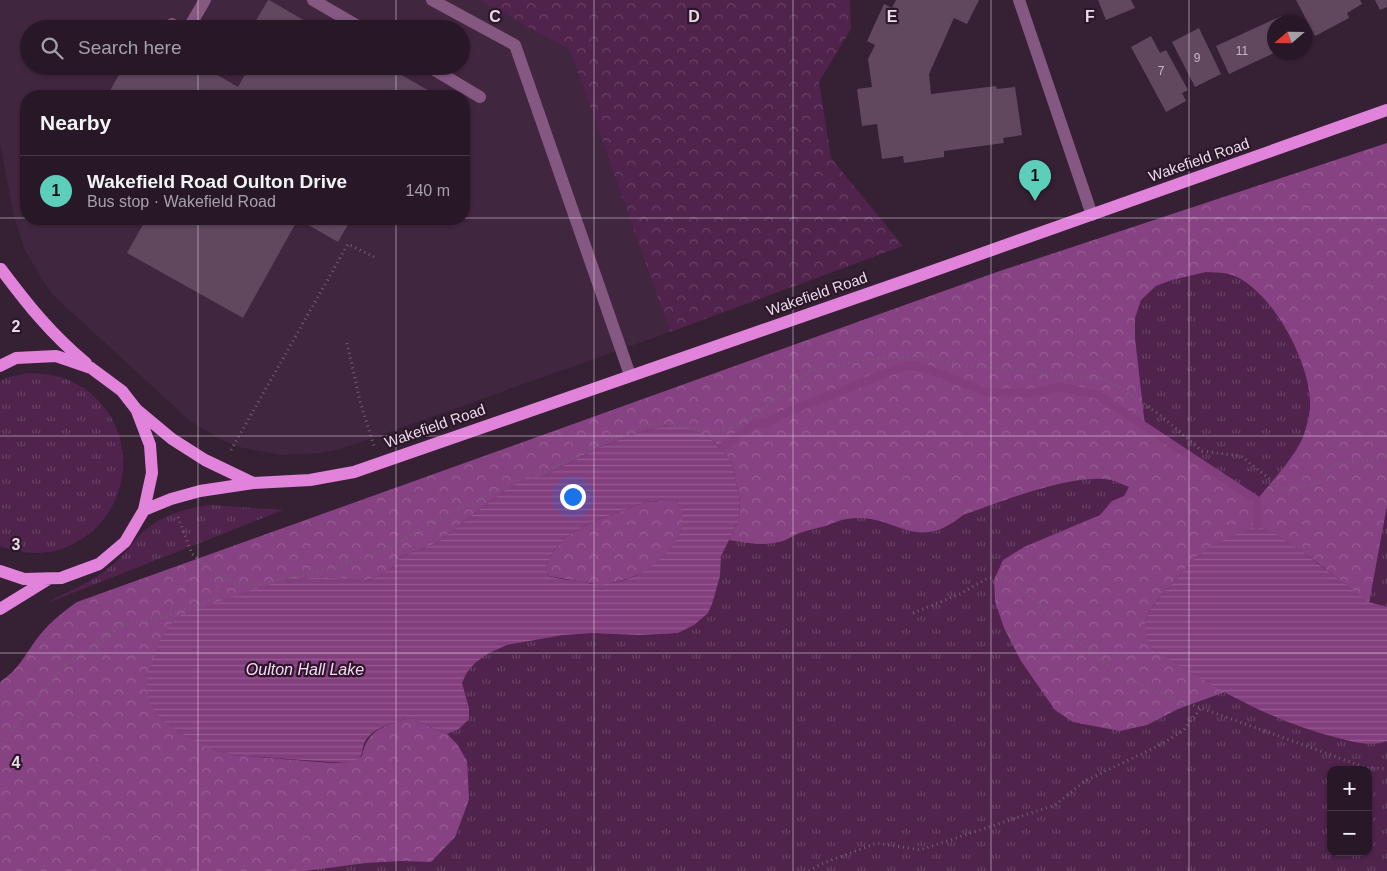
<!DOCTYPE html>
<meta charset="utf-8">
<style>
:root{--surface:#281827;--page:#30212f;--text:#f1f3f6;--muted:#a5a0a7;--line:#443744;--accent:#5cceba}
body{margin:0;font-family:Helvetica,sans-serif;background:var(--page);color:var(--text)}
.controls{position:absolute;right:15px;bottom:15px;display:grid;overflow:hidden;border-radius:10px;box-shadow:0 1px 4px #0004}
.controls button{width:45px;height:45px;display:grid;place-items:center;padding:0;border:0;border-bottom:1px solid var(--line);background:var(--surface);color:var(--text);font:25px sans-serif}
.compass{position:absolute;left:1267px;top:15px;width:45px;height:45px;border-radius:50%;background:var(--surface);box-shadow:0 1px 4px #0004;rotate:250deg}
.you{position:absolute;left:572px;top:496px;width:18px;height:18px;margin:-12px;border:4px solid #fff;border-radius:50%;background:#1a73e8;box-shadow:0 0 0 8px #1a73e833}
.badge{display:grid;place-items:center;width:32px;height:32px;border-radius:50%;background:var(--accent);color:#111;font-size:16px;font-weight:700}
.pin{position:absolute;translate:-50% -41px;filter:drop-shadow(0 1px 2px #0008)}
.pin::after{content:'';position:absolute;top:26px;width:18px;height:15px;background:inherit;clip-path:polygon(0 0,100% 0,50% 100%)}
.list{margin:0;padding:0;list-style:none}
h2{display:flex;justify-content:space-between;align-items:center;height:65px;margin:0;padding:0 20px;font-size:21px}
h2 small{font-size:16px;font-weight:400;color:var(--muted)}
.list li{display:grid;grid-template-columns:32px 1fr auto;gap:15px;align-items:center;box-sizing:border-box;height:70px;padding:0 20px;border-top:1px solid var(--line)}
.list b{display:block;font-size:19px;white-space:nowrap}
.list p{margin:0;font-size:16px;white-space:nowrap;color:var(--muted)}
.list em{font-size:16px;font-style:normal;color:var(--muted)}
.icon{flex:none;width:28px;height:28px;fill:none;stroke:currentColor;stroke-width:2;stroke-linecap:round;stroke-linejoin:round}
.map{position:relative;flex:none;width:1387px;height:871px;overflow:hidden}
.search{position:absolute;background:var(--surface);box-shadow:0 1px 4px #0004;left:20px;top:20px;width:450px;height:55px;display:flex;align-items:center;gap:12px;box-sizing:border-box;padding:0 18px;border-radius:28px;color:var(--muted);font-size:19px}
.panel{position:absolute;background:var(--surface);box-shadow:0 1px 4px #0004;left:20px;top:90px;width:450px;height:135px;border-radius:20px}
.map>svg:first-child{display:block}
.built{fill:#41263f;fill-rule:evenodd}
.grass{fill:url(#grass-tufts);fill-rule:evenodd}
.forest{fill:url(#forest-crowns);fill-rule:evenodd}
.park{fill:url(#park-crowns)}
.water{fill:url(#water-rules);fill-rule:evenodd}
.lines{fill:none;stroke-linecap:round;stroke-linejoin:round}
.stream{stroke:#833e7e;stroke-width:8}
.building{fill:#61485e}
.path{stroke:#725f70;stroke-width:3;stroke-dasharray:1 4;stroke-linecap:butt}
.service{stroke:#855881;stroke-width:12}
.primary{stroke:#e183da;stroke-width:12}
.grid{fill:none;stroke:#e8dae6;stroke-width:1;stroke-opacity:0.55}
.labels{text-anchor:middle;stroke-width:4.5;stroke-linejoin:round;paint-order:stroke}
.number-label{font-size:12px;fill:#c6b6c4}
.street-label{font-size:15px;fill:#e8dae6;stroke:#2c172a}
.water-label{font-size:16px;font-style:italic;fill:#fbd4f6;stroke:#2c172a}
.grid-label{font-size:16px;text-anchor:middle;font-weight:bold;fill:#e8dae6;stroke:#2c172a;stroke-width:4.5;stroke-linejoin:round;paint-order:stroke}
</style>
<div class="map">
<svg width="1387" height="871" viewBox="0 0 1387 871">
<defs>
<pattern id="grass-tufts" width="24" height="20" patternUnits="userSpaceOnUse" patternTransform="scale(1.25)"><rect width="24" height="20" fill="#4f234c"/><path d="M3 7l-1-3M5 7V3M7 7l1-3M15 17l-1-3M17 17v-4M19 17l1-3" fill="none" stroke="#684266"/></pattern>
<pattern id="forest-crowns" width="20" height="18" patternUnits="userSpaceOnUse" patternTransform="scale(1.25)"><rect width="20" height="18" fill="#874283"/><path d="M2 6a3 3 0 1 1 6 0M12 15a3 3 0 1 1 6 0" fill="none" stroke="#985d95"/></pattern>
<pattern id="park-crowns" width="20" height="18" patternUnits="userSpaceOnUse" patternTransform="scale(1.25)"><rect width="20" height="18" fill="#4f234c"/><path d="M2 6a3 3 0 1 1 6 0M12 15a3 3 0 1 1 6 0" fill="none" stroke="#684266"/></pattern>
<pattern id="water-rules" width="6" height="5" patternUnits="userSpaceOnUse" patternTransform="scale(1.25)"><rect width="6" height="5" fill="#833e7e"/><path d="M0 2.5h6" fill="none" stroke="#955990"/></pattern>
</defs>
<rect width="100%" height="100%" fill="#362034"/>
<path class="built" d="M 0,0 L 478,0 L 570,50 L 670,332 L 341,449 L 321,453 L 282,455 L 243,448 L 224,441 L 190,421 L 53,295 L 43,281 L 25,250 L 14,217 L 0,143 ZM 29,29 L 461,29 L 461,66 L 29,66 ZM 26,96 L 464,96 L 464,219 L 26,219 Z"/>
<path class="grass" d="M 1387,143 L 1387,871 L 0,871 L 0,682 C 19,669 23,658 36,640 C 47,625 61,613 77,602 L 997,272 ZM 1331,770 L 1368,770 L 1368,852 L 1331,852 Z
M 28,373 C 41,374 54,374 66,379 C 139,408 143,508 73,544 C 50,556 24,555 0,546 L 0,381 L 9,377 Z
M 210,505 L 283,510 L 47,603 C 68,591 93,582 111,566 C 121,558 129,547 137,538 C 157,516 182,509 210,505 Z"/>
<path class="forest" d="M 1387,143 L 1387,506 L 1369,603 C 1333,575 1298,545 1257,525 L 1196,557 L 1160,597 L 1150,610 L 1145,622 L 1153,649 L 1242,701 L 1225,692 L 1178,709 L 1147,725 L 1120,731 L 1073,722 L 1055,710 L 1021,661 L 1004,628 L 995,601 L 994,580 L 1003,560 L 1024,547 L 1100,515 L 1112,501 L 1124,496 L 1129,487 C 1123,485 1117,481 1111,480 C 1073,472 1001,502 963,515 C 914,556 895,511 847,519 C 840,520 833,523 826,526 C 817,528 808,530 800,533 C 793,535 786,541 779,542 C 762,546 746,543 729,540 L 739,520 L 740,501 L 732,463 L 721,448 L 706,435 L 667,425 L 641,432 L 600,447 L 540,478 L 505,490 L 435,544 L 402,556 L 392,568 L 377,577 L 363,581 L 327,577 L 284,580 L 157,715 L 177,731 L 209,748 L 233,755 L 332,763 L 345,763 L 362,756 C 367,729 386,725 410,718 L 447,734 L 457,744 L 467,761 L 469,799 L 463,816 L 455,837 L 431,862 L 401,861 L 366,863 L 305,871 L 0,871 L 0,682 C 19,669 23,658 36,640 C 47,625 61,613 77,602 L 997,272 ZM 1206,272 C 1213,273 1222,272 1229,274 C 1270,286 1309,360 1310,401 C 1311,410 1308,422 1305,431 C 1300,452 1271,482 1257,500 L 1145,426 L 1135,338 L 1135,318 L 1141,300 L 1156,286 L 1172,280 Z
M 662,501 L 676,501 L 682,509 L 684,521 L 680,533 L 673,547 L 661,561 L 646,571 L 627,579 L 608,584 L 595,584 L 549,576 L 546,567 L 553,552 L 566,537 L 579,529 L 600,519 L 646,502 Z"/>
<path class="park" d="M 478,0 L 850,0 L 851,29 L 819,82 L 831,158 L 903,246 L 670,332 L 570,50 Z"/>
<path class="water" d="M 667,425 L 687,428 L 706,435 L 721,448 L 732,463 L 740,501 L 739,520 L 721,556 L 720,576 L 712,604 L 708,613 L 694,625 L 678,633 L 639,635 L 593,633 L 563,635 L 507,645 L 489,653 L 476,662 L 467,672 L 462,683 L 469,708 L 469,719 L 459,729 L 447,734 L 410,718 C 397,722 378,726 369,736 C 356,750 371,758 345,763 L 233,755 L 208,748 L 177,731 L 165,722 L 157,715 L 149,702 L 147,688 L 147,676 L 159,643 L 169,626 L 181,615 L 248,591 L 284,580 L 327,577 L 363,581 L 377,577 L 392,568 L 402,556 L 435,544 L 505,490 L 531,475 L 540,478 L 600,447 L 641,432 ZM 662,501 L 676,501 C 686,513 684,524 678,537 C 663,565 628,586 595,584 C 590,584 585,582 580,581 C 569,580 559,579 549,576 L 546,567 L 553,552 L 566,537 L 579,529 L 600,519 L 646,502 Z
M 1257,525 L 1277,535 L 1300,550 L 1369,602 L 1387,607 L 1387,741 C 1371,747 1354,742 1338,738 C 1272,722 1210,686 1153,649 L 1147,637 L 1145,622 L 1150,610 L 1160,597 L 1196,557 L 1213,545 Z"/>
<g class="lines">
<path class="stream" d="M 721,448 L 755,423 L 764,424 L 790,411 L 899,368 L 913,365 L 925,368 L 986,392 L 1032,393 L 1058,387 L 1096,394 L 1257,500 L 1257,525"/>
</g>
<path class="building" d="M 268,0 L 269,0 L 319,29 L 251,29 Z
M 896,0 L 979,0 L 967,24 L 954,18 L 929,74 L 931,94 L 996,86 L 997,89 L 1015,87 L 1022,135 L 1003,138 L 1004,143 L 944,151 L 944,157 L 904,163 L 903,156 L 882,159 L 877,124 L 862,126 L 857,89 L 872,87 L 868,59 L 875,45 L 867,41 L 884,4 L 892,8 Z
M 1098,0 L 1131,0 L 1135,8 L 1106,20 Z
M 1296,0 L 1360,0 L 1362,4 L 1347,13 L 1349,18 L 1315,36 Z
M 1375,0 L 1387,0 L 1387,7 L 1380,10 Z
M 1281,16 L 1284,22 L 1274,22 L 1274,53 L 1229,74 L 1216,46 Z
M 1199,28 L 1221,74 L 1195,87 L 1172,42 Z
M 1151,36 L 1160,53 L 1166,50 L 1188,90 L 1182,93 L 1186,101 L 1166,112 L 1131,47 Z
M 124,66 L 202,66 L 238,87 L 248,69 L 244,66 L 386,66 L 438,96 L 107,96 Z
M 146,219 L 351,219 L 338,242 L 298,219 L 243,318 L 127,253 Z"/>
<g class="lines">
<path class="path" d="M 347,343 L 360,401 L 374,446
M 231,450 L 348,244 L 374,257
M 178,517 L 192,554 L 220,577
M 913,613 L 960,594 L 988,578 L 1003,578 L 1018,585 L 1066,631 L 1117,673 L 1162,694 L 1309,747 L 1364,767 L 1387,769
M 0,748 L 21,718 L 64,666 L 90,649 L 119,626 L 168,616 L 216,598 L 220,577 L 250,586 L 316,572 L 346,563 L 379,552 L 451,512 L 483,498 L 529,473 L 543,472 L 609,440 L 644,425 L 665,423 L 708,432 L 726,429 L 754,416 L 811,370 L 873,359 L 926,356 L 963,365 L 1105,379 L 1159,414 L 1202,451 L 1241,456 L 1281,488 L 1312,485 L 1335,464 L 1375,459 L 1387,455
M 809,871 L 821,864 L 877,843 L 920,850 L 1055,805 L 1085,781 L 1158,746 L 1183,731 L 1201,708"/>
<path class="service" d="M 313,0 L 363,29
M 432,0 L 515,45 L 630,375
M 1019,0 L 1092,215
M 172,24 L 180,29
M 188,29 L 205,0
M 428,66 L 480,97"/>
<path class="primary" d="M 1,269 C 28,305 51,334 86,363
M 0,366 L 16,358 L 56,356 L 91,368 L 122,391 L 136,409 L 172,439 L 205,460 L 253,483
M 144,510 L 171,499 L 200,491 L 253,483 L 310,480 L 354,472 L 910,279 L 1387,110
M 0,571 L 24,579 L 61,578 L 99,564 L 125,542 L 144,510 L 152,473 L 150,445 L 137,411
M 0,609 L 47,580"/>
</g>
<path class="grid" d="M 198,0 L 198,29M 396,0 L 396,29M 594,0 L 594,871M 793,0 L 793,871M 991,0 L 991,871M 1189,0 L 1189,871M 198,66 L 198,96M 396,66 L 396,96M 0,218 L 26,218M 464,218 L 1387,218M 198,219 L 198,871M 396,219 L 396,871M 0,436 L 1387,436M 0,653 L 1387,653"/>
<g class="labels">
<g class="number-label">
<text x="1242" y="55">11</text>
<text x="1197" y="62">9</text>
<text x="1161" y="75">7</text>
</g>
<g class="street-label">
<text transform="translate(1199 160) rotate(-19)" y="5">Wakefield Road</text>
<text transform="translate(817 294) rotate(-19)" y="5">Wakefield Road</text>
<text transform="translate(435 426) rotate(-19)" y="5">Wakefield Road</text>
</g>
<g class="water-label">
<text x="305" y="675">Oulton Hall Lake</text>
</g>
</g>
<g class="grid-label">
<text x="495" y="22">C</text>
<text x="694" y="22">D</text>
<text x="892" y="22">E</text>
<text x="1090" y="22">F</text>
<text x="16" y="332">2</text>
<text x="16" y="550">3</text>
<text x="16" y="768">4</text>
</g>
</svg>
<div class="controls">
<button>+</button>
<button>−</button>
</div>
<svg class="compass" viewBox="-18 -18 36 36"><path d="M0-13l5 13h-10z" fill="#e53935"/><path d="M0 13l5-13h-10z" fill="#a5a0a7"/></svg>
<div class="you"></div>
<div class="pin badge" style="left:1035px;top:201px">1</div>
<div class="search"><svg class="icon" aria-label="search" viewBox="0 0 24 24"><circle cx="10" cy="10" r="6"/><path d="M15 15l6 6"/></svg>Search here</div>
<section class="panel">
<h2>Nearby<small></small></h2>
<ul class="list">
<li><span class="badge">1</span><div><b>Wakefield Road Oulton Drive</b><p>Bus stop · Wakefield Road</p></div><em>140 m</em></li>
</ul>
</section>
</div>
